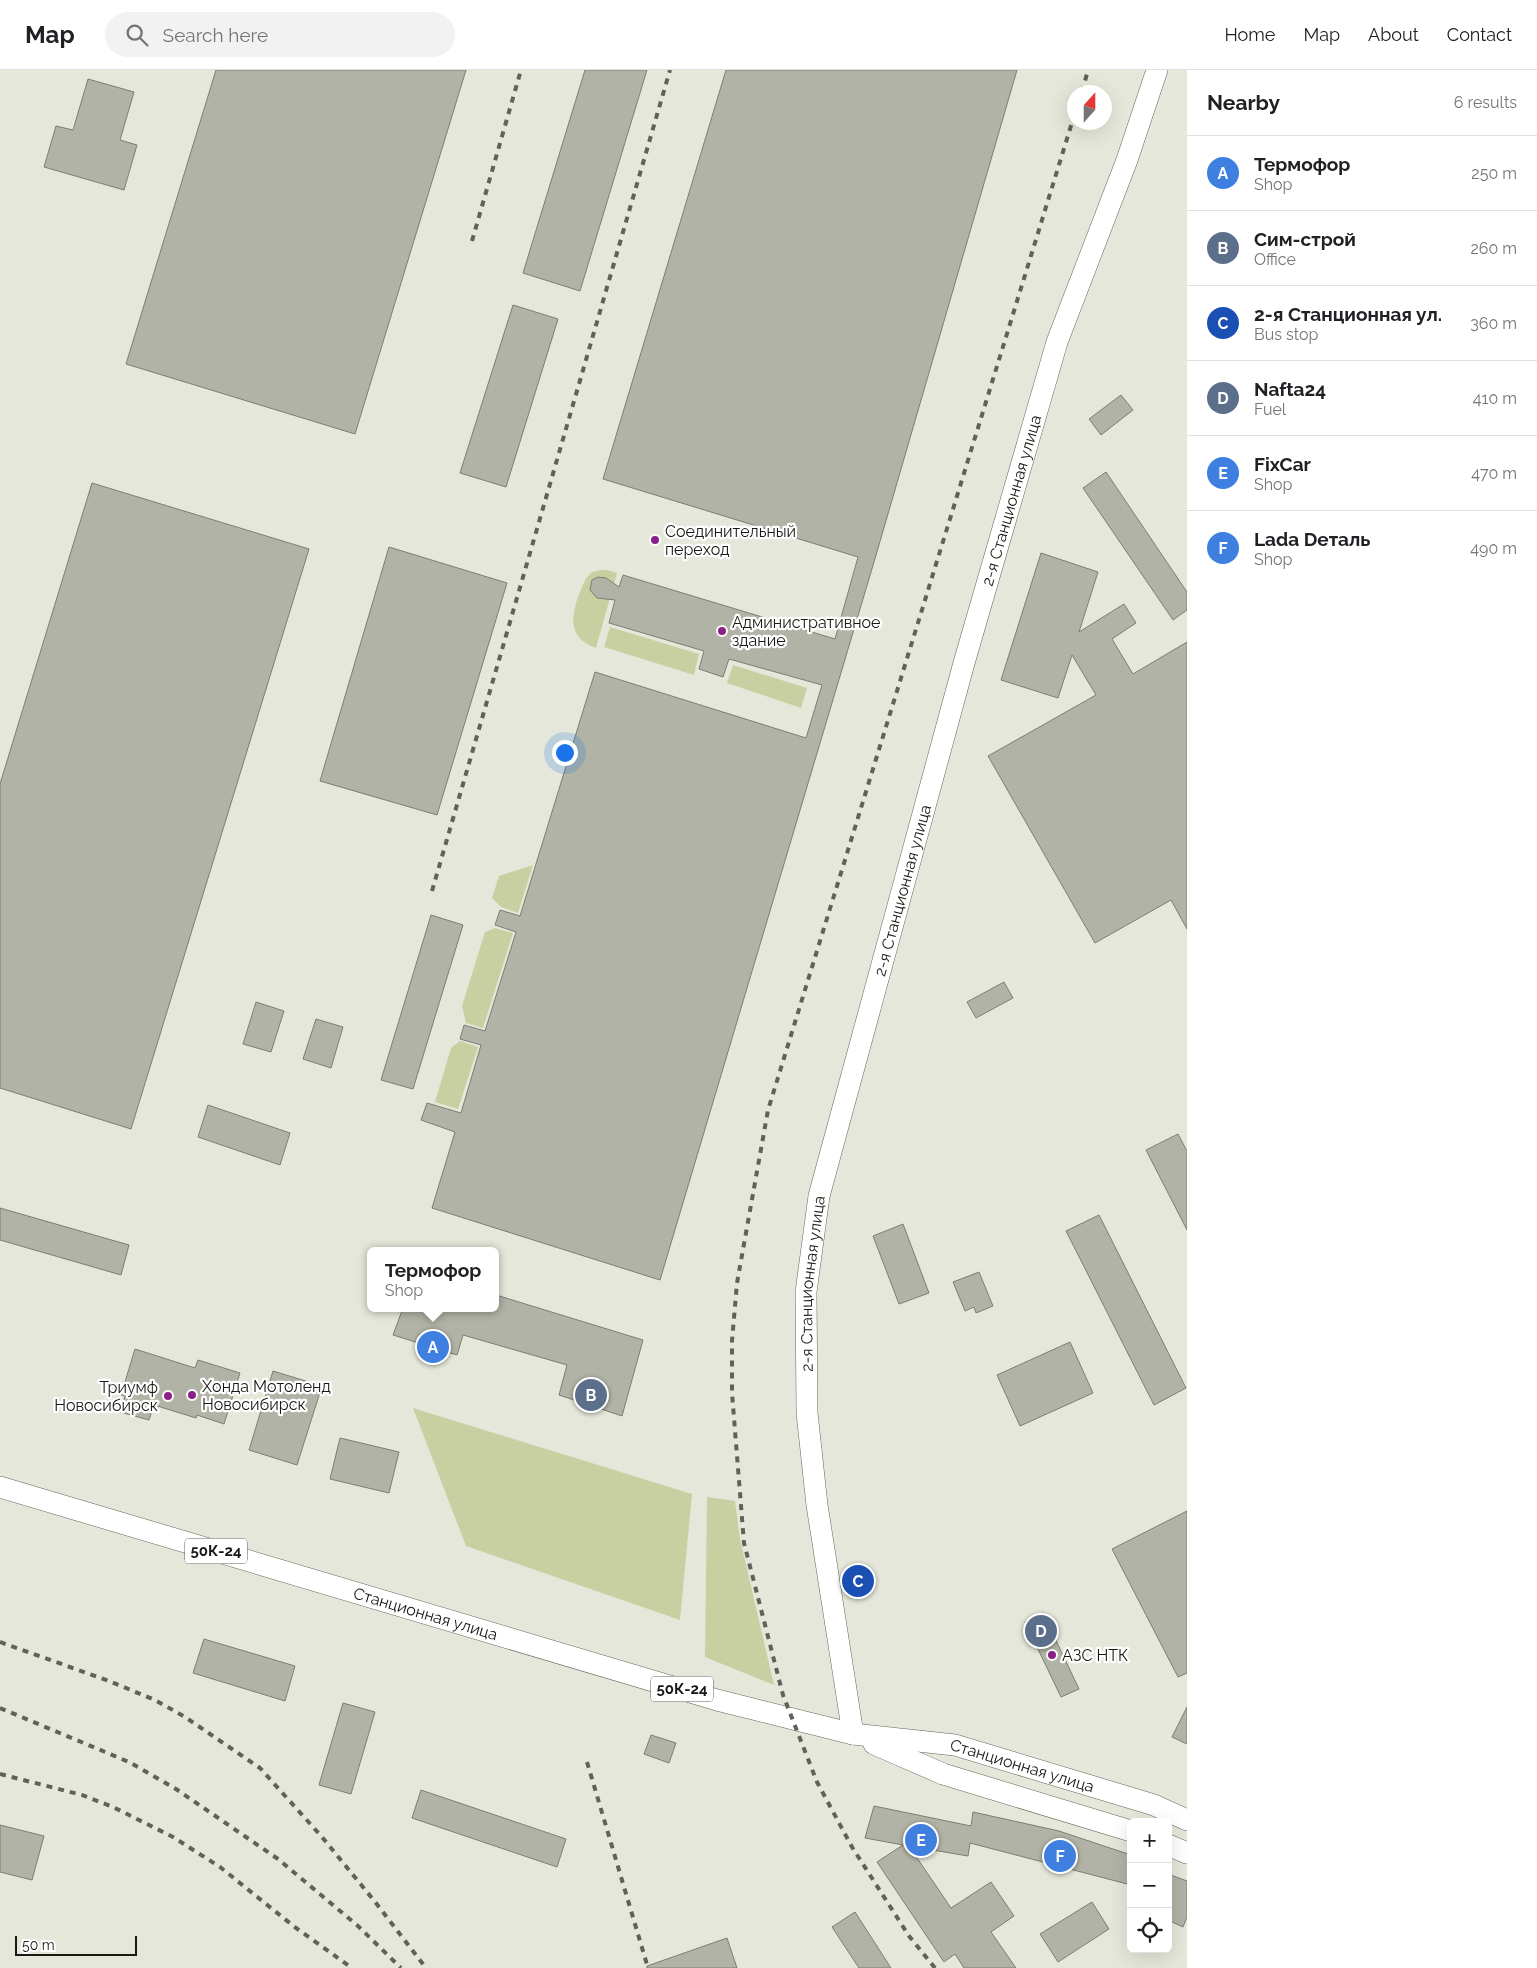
<!DOCTYPE html>
<meta charset="utf-8">
<style>
:root{--surface:#fff;--page:#f2f2f2;--text:#202124;--muted:#757577;--line:#e0e0e0;--accent:#2563eb}
body{margin:0;font-family:Raleway,sans-serif;background:var(--page);color:var(--text)}
.controls{position:absolute;right:15px;bottom:15px;display:grid;overflow:hidden;border-radius:8px;box-shadow:0 5px 20px #0002}
.controls button{width:45px;height:45px;display:grid;place-items:center;padding:0;border:0;border-bottom:1px solid var(--line);background:var(--surface);color:var(--text);font:25px sans-serif}
.compass{position:absolute;left:1067px;top:15px;width:45px;height:45px;border-radius:50%;background:var(--surface);box-shadow:0 5px 20px #0002;rotate:21deg}
.scale{position:absolute;left:15px;bottom:12px;width:122px;box-sizing:border-box;padding-left:5px;border:2px solid #181914;border-top:0;font-size:14px;line-height:18px;white-space:nowrap;color:#181914;-webkit-text-stroke:4px #fff;paint-order:stroke}
.you{position:absolute;left:564px;top:682px;width:18px;height:18px;margin:-12px;border:4px solid #fff;border-radius:50%;background:#1a73e8;box-shadow:0 0 0 8px #1a73e833}
.badge{display:grid;place-items:center;width:32px;height:32px;border-radius:50%;background:var(--accent);color:#fff;font-size:16px;font-weight:700}
.pin{position:absolute;translate:-50% -50%;border:2px solid #fff;box-shadow:0 1px 5px #0006}
.popup{position:absolute;left:367px;top:1177px;width:132px;height:65px;box-sizing:border-box;display:grid;place-content:center;border-radius:8px;background:var(--surface);filter:drop-shadow(0 1px 4px #0005);font-size:16px;white-space:nowrap;color:var(--muted)}
.popup b{font-size:19px;color:var(--text)}
.popup::after{content:'';position:absolute;left:50%;top:100%;margin-left:-10px;border:10px solid transparent;border-top-color:var(--surface)}
.list{margin:0;padding:0;list-style:none}
h2{display:flex;justify-content:space-between;align-items:center;height:65px;margin:0;padding:0 20px;font-size:21px}
h2 small{font-size:16px;font-weight:400;color:var(--muted)}
.list li{display:grid;grid-template-columns:32px 1fr auto;gap:15px;align-items:center;box-sizing:border-box;height:75px;padding:0 20px;border-top:1px solid var(--line)}
.list b{display:block;font-size:19px;white-space:nowrap}
.list p{margin:0;font-size:16px;white-space:nowrap;color:var(--muted)}
.list em{font-size:16px;font-style:normal;color:var(--muted)}
.icon{flex:none;width:28px;height:28px;fill:none;stroke:currentColor;stroke-width:2;stroke-linecap:round;stroke-linejoin:round}
.map{position:relative;flex:none;width:1187px;height:1898px;overflow:hidden}
header{display:flex;align-items:center;gap:30px;box-sizing:border-box;height:70px;padding:0 25px;background:var(--surface);border-bottom:1px solid var(--line)}
header strong{font-size:24px}
nav{display:flex;gap:28px;margin-inline-start:auto;font-size:18px}
.search{width:350px;height:45px;background:var(--page);display:flex;align-items:center;gap:12px;box-sizing:border-box;padding:0 18px;border-radius:28px;color:var(--muted);font-size:19px}
main{display:flex}
aside{flex:1;background:var(--surface)}
.map>svg:first-child{display:block}
.green{fill:#c8d0a2}
.building{fill:#b1b3a6;stroke:#7b7e72}
.lines{fill:none;stroke-linecap:round;stroke-linejoin:round}
.major-casing{stroke:#64665a;stroke-width:22}
.major{stroke:#fff;stroke-width:21}
.rail{stroke:#606159;stroke-width:4;stroke-dasharray:6 6;stroke-linecap:butt}
.poi-dot{fill:#8b2186;stroke:#fff;stroke-width:2}
.labels{text-anchor:middle;stroke-width:4.5;stroke-linejoin:round;paint-order:stroke}
.shield{fill:#fff;stroke:#5d5e5a;stroke-width:1}
.shield-label{font-size:15px;font-weight:bold;fill:#181914}
.street-label{font-size:16px;fill:#181914;stroke:#fff}
.poi-label{font-size:16px;fill:#181914;stroke:#fff;text-anchor:start}
</style>
<header>
<strong>Map</strong>
<div class="search"><svg class="icon" aria-label="search" viewBox="0 0 24 24"><circle cx="10" cy="10" r="6"/><path d="M15 15l6 6"/></svg>Search here</div>
<nav><a>Home</a><a>Map</a><a>About</a><a>Contact</a></nav>
</header>
<main>
<div class="map">
<svg width="1187" height="1898" viewBox="0 0 1187 1898">
<rect width="100%" height="100%" fill="#e5e7da"/>
<path class="green" d="M 607,500 L 617,503 L 596,578 C 570,569 570,550 578,527 C 581,520 584,510 589,505 C 593,500 601,500 607,500 Z
M 610,557 L 699,584 L 694,605 L 604,577 Z
M 733,595 L 807,618 L 801,638 L 727,613 Z
M 533,795 L 518,843 L 501,837 L 492,828 L 499,806 Z
M 495,858 L 513,863 L 483,958 L 466,953 L 462,936 L 485,862 Z
M 460,971 L 478,977 L 458,1039 L 435,1032 L 451,978 Z
M 413,1338 L 692,1424 L 680,1550 L 466,1476 Z
M 707,1427 L 735,1431 L 740,1469 L 774,1615 L 705,1587 Z"/>
<path class="building" d="M 216,0 L 466,0 L 355,364 L 126,294 Z
M 585,0 L 647,0 L 580,221 L 523,203 Z
M 726,0 L 1017,0 L 874,492 L 660,1210 L 432,1138 L 455,1062 L 421,1050 L 427,1033 L 461,1043 L 481,975 L 460,969 L 464,955 L 485,961 L 516,862 L 495,855 L 500,840 L 520,846 L 595,602 L 806,668 L 822,615 L 729,589 L 723,607 L 699,599 L 704,581 L 609,553 L 615,530 L 597,528 L 590,520 L 592,510 L 598,507 L 606,508 L 619,517 L 623,505 L 835,569 L 858,487 L 603,409 Z
M 88,9 L 134,22 L 120,70 L 137,75 L 124,120 L 44,97 L 56,56 L 73,60 Z
M 513,235 L 558,249 L 506,417 L 460,403 Z
M 1121,325 L 1133,340 L 1101,365 L 1089,349 Z
M 1106,402 L 1187,522 L 1187,540 L 1173,550 L 1083,418 Z
M 92,413 L 309,479 L 131,1059 L 0,1018 L 0,714 Z
M 389,477 L 507,513 L 437,745 L 320,711 Z
M 1041,483 L 1098,502 L 1079,562 L 1124,534 L 1136,553 L 1112,569 L 1133,604 L 1187,572 L 1187,859 L 1171,830 L 1095,873 L 988,686 L 1096,625 L 1072,585 L 1058,628 L 1001,610 Z
M 431,845 L 463,855 L 413,1019 L 381,1010 Z
M 1004,912 L 1013,928 L 976,948 L 967,932 Z
M 256,932 L 284,941 L 271,982 L 243,974 Z
M 316,949 L 343,957 L 331,998 L 303,989 Z
M 208,1035 L 290,1063 L 280,1095 L 198,1067 Z
M 1178,1064 L 1187,1081 L 1187,1160 L 1146,1080 Z
M 0,1138 L 129,1175 L 121,1205 L 0,1170 Z
M 1099,1145 L 1186,1318 L 1154,1335 L 1066,1161 Z
M 903,1154 L 929,1223 L 899,1234 L 873,1166 Z
M 979,1202 L 993,1236 L 976,1243 L 974,1237 L 965,1241 L 953,1212 Z
M 496,1225 L 643,1270 L 622,1346 L 559,1325 L 567,1295 L 463,1265 L 457,1285 L 393,1265 L 403,1238 L 496,1238 Z
M 1070,1272 L 1093,1323 L 1020,1356 L 997,1305 Z
M 135,1279 L 195,1298 L 198,1290 L 240,1303 L 224,1354 L 197,1345 L 196,1348 L 154,1335 L 149,1350 L 120,1342 L 125,1326 L 121,1325 Z
M 273,1301 L 322,1316 L 297,1395 L 249,1380 Z
M 340,1368 L 399,1382 L 389,1423 L 330,1409 Z
M 1187,1441 L 1187,1603 L 1178,1607 L 1112,1479 Z
M 1043,1543 L 1079,1619 L 1061,1627 L 1025,1552 Z
M 204,1569 L 295,1596 L 285,1631 L 193,1603 Z
M 343,1633 L 375,1642 L 351,1724 L 319,1715 Z
M 1187,1637 L 1187,1674 L 1172,1667 Z
M 651,1665 L 676,1673 L 669,1693 L 644,1684 Z
M 421,1720 L 566,1769 L 557,1797 L 412,1748 Z
M 874,1736 L 971,1756 L 973,1742 L 1059,1761 L 1131,1785 L 1131,1815 L 970,1773 L 968,1786 L 909,1776 L 951,1838 L 991,1812 L 1014,1846 L 991,1862 L 1016,1898 L 964,1898 L 955,1884 L 944,1892 L 877,1792 L 903,1775 L 865,1768 Z
M 0,1755 L 44,1766 L 32,1810 L 0,1802 Z
M 1168,1804 L 1187,1811 L 1187,1847 L 1183,1857 L 1168,1850 Z
M 1092,1832 L 1109,1859 L 1058,1892 L 1040,1864 Z
M 855,1842 L 891,1898 L 859,1898 L 832,1857 Z
M 727,1868 L 737,1898 L 647,1898 L 647,1896 Z"/>
<g class="lines">
<defs>
<g id="major">
<path id="s1" d="M 0,1417 L 717,1630 L 853,1664 L 955,1675 L 1154,1735 L 1187,1750"/>
<path id="s2" d="M 853,1664 L 817,1435 L 807,1343 L 806,1222 L 819,1126 L 964,593 L 1057,272 L 1127,90 L 1157,0"/>
<path d="M 874,1674 L 943,1704 L 1131,1761"/>
<path d="M 1168,1775 L 1187,1783"/>
</g>
</defs>
<use href="#major" class="major-casing"/>
<use href="#major" class="major"/>
<path class="rail" d="M 1082,22 L 1088,0
M 472,171 L 521,0
M 432,821 L 670,0
M 0,1572 L 109,1611 L 155,1630 L 185,1647 L 260,1698 L 322,1767 L 376,1833 L 426,1898
M 0,1638 L 129,1692 L 176,1719 L 278,1789 L 358,1856 L 401,1898
M 587,1692 L 648,1898
M 0,1704 L 82,1725 L 113,1737 L 173,1767 L 220,1797 L 296,1858 L 352,1898
M 935,1898 L 909,1866 L 852,1777 L 817,1712 L 783,1625 L 744,1473 L 732,1323 L 732,1271 L 737,1213 L 768,1040 L 1074,46"/>
</g>
<g class="poi-dot">
<circle cx="655" cy="470" r="5"/>
<circle cx="722" cy="561" r="5"/>
<circle cx="192" cy="1325" r="5"/>
<circle cx="168" cy="1326" r="5"/>
<circle cx="1052" cy="1585" r="5"/>
</g>
<g class="labels">
<g class="shield">
<rect x="185" y="1468.5" width="62" height="25" rx="4"/>
<rect x="651" y="1606.5" width="62" height="25" rx="4"/>
</g>
<g class="shield-label">
<text x="216" y="1486">50К-24</text>
<text x="682" y="1624">50К-24</text>
</g>
<g class="street-label">
<text dy="6" stroke="none"><textPath href="#s2" startOffset="1264">2-я Станционная улица</textPath></text>
<text dy="6" stroke="none"><textPath href="#s2" startOffset="859">2-я Станционная улица</textPath></text>
<text dy="6" stroke="none"><textPath href="#s2" startOffset="454">2-я Станционная улица</textPath></text>
<text dy="6" stroke="none"><textPath href="#s1" startOffset="444">Станционная улица</textPath></text>
<text dy="6" stroke="none"><textPath href="#s1" startOffset="1061">Станционная улица</textPath></text>
</g>
<g class="poi-label">
<text x="665" y="467">Соединительный<tspan x="665" dy="18">переход</tspan></text>
<text x="732" y="558">Административное<tspan x="732" dy="18">здание</tspan></text>
<text x="202" y="1322">Хонда Мотоленд<tspan x="202" dy="18">Новосибирск</tspan></text>
<text x="158" y="1323" text-anchor="end">Триумф<tspan x="158" dy="18">Новосибирск</tspan></text>
<text x="1062" y="1591">АЗС НТК</text>
</g>
</g>
</svg>
<div class="controls">
<button>+</button>
<button>−</button>
<button><svg class="icon" aria-label="locate" viewBox="0 0 24 24"><circle cx="12" cy="12" r="6"/><path d="M12 2v4M12 18v4M2 12h4M18 12h4"/></svg></button>
</div>
<svg class="compass" viewBox="-18 -18 36 36"><path d="M0-13l5 13h-10z" fill="#e53935"/><path d="M0 13l5-13h-10z" fill="#757577"/></svg>
<div class="scale">50 m</div>
<div class="you"></div>
<div class="pin badge" style="left:433px;top:1277px;background:#3f7fe0">A</div>
<div class="popup"><b>Термофор</b>Shop</div>
<div class="pin badge" style="left:591px;top:1325px;background:#5c6f8a">B</div>
<div class="pin badge" style="left:858px;top:1511px;background:#1a4fb4">C</div>
<div class="pin badge" style="left:1041px;top:1561px;background:#5c6f8a">D</div>
<div class="pin badge" style="left:921px;top:1770px;background:#3f7fe0">E</div>
<div class="pin badge" style="left:1060px;top:1786px;background:#3f7fe0">F</div>
</div>
<aside>
<h2>Nearby<small>6 results</small></h2>
<ul class="list">
<li><span class="badge" style="background:#3f7fe0">A</span><div><b>Термофор</b><p>Shop</p></div><em>250 m</em></li>
<li><span class="badge" style="background:#5c6f8a">B</span><div><b>Сим-строй</b><p>Office</p></div><em>260 m</em></li>
<li><span class="badge" style="background:#1a4fb4">C</span><div><b>2-я Станционная ул.</b><p>Bus stop</p></div><em>360 m</em></li>
<li><span class="badge" style="background:#5c6f8a">D</span><div><b>Nafta24</b><p>Fuel</p></div><em>410 m</em></li>
<li><span class="badge" style="background:#3f7fe0">E</span><div><b>FixCar</b><p>Shop</p></div><em>470 m</em></li>
<li><span class="badge" style="background:#3f7fe0">F</span><div><b>Lada Dеталь</b><p>Shop</p></div><em>490 m</em></li>
</ul>
</aside>
</main>
